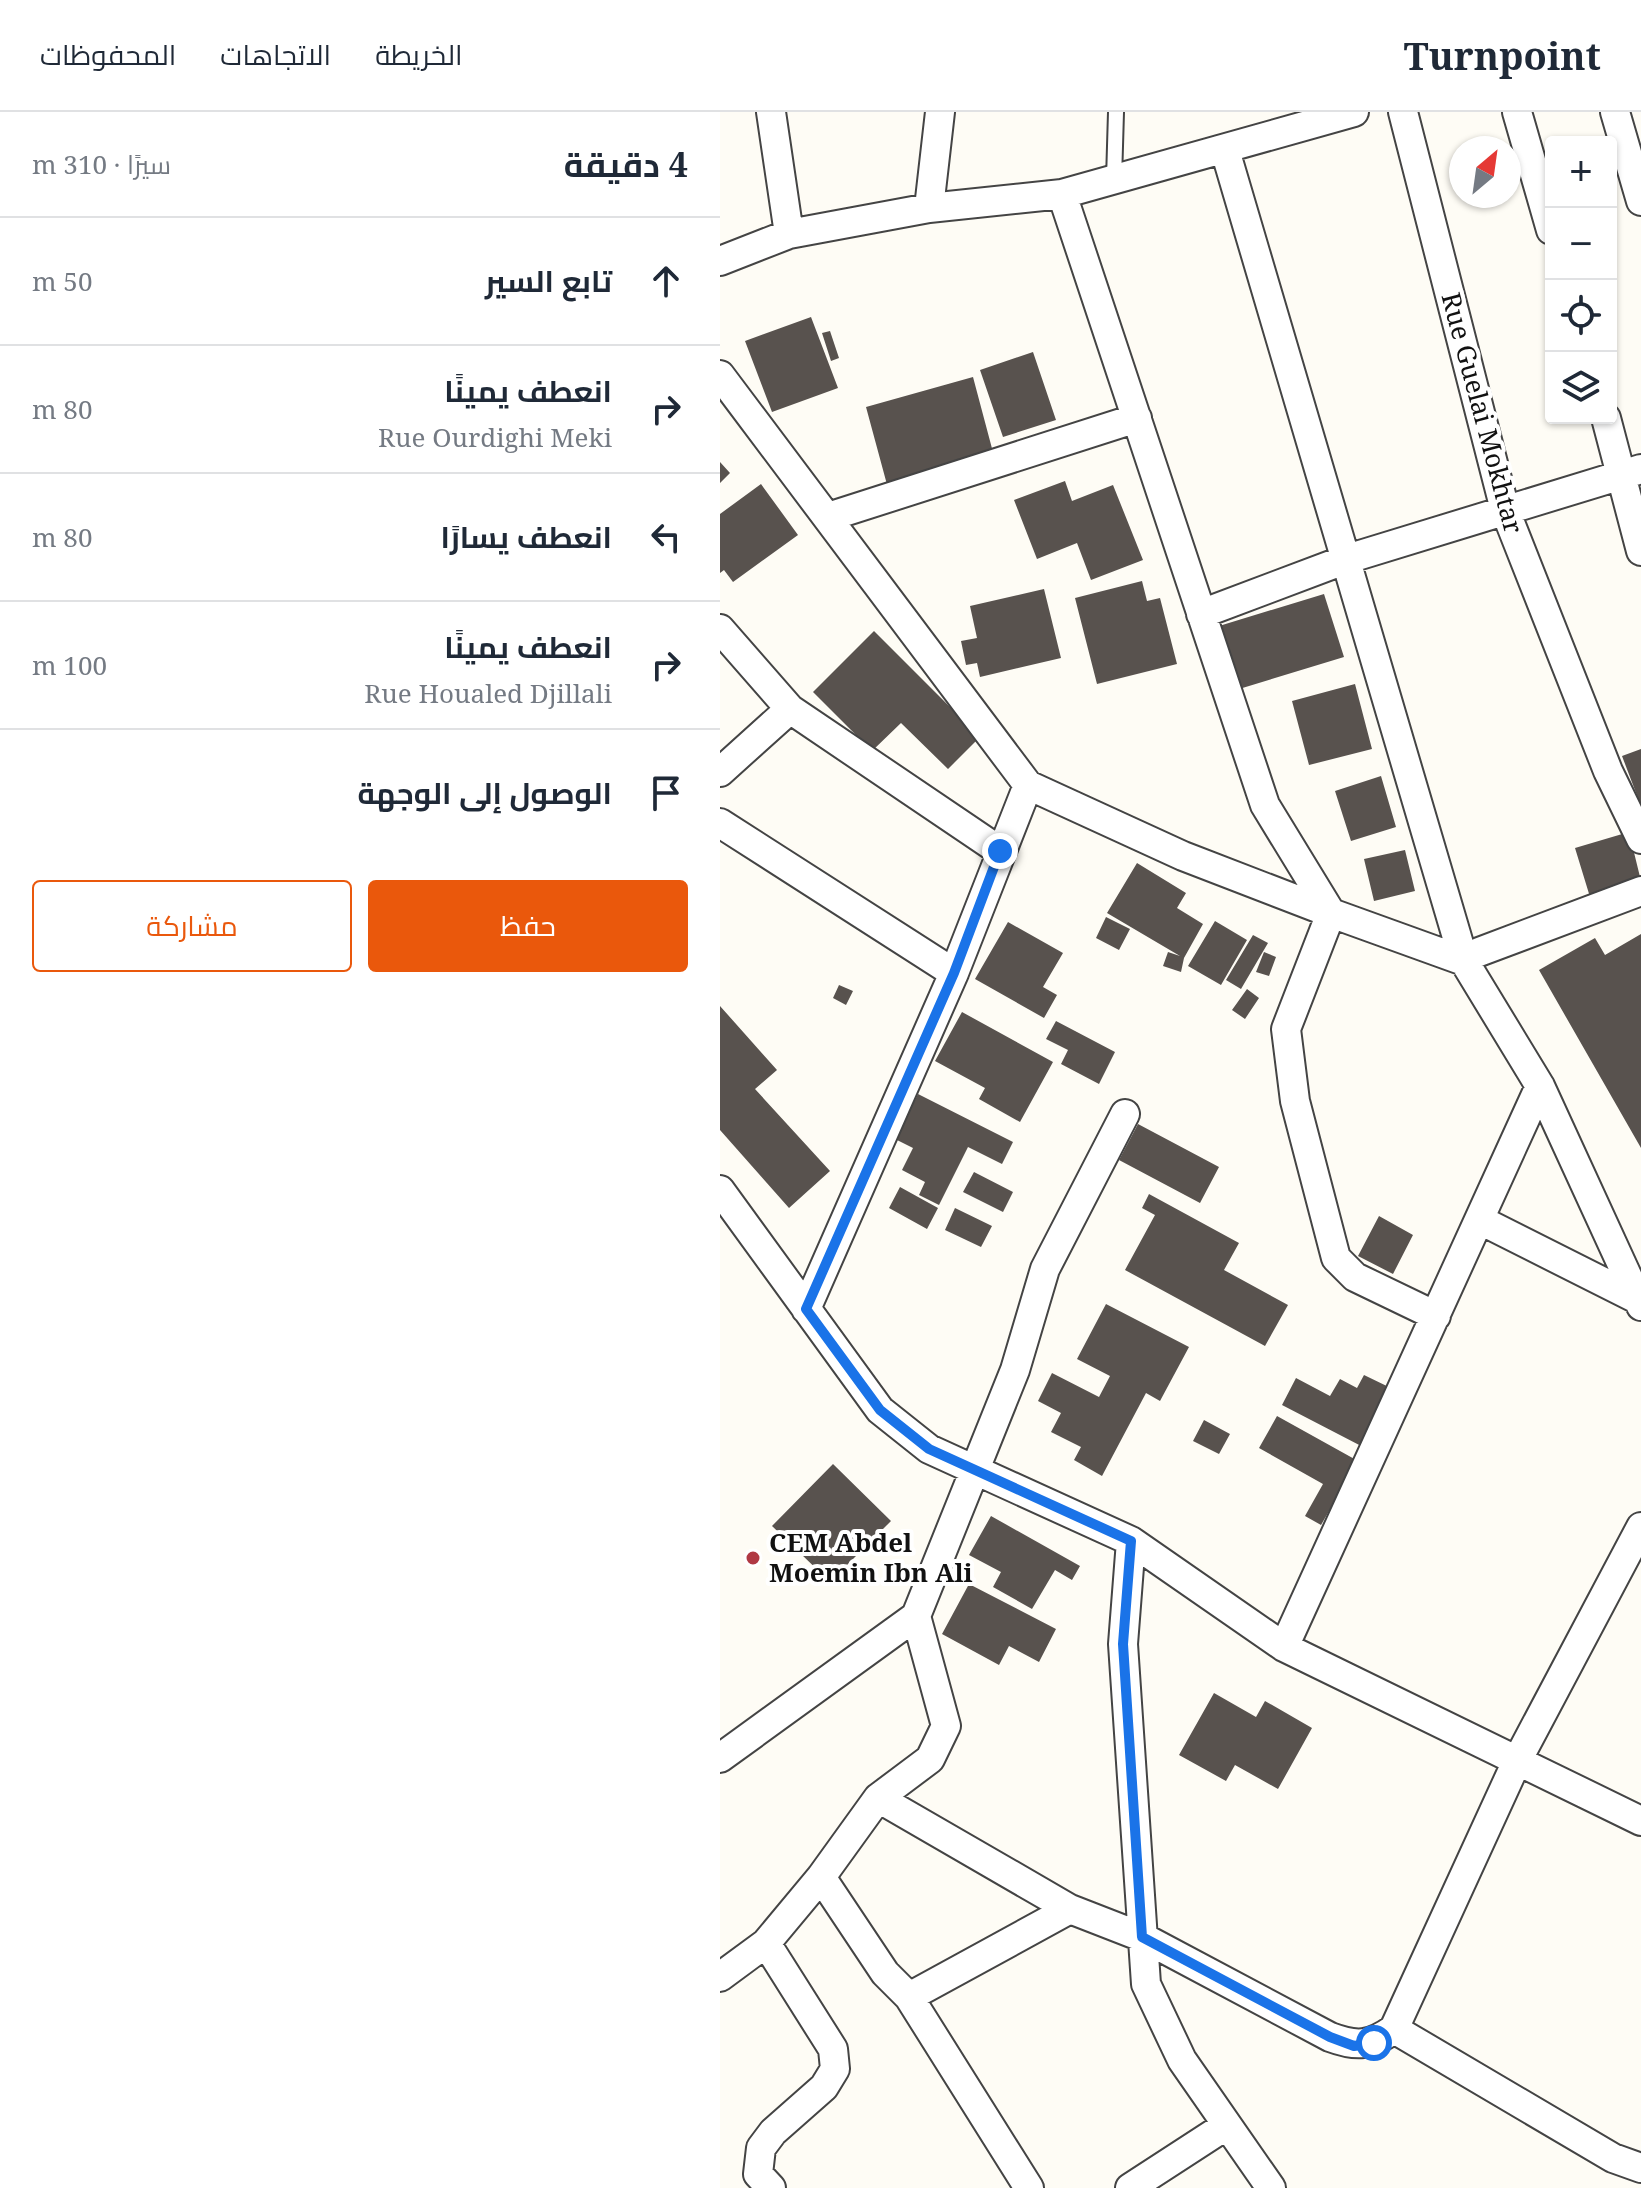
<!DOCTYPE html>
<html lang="ar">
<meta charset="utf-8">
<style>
:root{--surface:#fff;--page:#f2f2f3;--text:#1f2937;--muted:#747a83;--line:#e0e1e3;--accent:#ea580c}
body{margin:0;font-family:"Noto Serif",Cairo,serif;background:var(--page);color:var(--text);direction:rtl}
.controls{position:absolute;right:24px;top:24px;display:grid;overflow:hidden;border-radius:8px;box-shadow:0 2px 6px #0004}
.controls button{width:72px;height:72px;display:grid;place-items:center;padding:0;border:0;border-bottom:2px solid var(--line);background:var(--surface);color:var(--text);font:40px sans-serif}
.compass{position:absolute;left:729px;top:24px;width:72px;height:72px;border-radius:50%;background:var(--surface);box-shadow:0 2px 6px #0004;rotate:29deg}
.stop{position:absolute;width:24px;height:24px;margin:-18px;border:6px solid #1a73e8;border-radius:50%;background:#fff}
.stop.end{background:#1a73e8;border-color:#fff;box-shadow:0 2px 8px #0008}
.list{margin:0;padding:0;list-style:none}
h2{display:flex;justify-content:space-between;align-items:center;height:104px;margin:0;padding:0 32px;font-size:34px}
h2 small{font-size:26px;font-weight:400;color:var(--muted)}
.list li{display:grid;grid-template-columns:52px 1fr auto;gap:24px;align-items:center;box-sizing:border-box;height:128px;padding:0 32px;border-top:2px solid var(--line)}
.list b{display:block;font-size:30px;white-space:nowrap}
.list p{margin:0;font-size:26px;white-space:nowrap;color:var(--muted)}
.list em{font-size:26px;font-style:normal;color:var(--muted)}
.actions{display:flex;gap:16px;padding:24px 32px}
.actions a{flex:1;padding:18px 0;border:2px solid var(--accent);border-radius:8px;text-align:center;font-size:28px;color:var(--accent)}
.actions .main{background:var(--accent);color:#fff}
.icon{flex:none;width:44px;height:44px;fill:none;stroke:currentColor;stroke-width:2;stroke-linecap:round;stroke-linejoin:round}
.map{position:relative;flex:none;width:921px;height:2076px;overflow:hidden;direction:ltr}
header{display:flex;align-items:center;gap:48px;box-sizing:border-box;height:112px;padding:0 40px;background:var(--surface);border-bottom:2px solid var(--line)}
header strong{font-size:38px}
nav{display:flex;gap:44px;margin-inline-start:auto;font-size:28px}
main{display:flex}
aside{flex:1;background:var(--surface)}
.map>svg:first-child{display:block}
.building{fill:#58524e}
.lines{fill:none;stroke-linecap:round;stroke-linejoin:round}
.lane-casing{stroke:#444;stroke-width:18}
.street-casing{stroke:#444;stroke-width:32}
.lane{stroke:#fff;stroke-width:14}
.street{stroke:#fff;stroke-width:28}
.route{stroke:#1a73e8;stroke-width:10}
.poi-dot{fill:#b03943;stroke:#fff;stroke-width:3}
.labels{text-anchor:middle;stroke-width:8;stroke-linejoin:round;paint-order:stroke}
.street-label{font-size:26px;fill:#111;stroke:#fff}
.poi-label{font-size:26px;font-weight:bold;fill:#111;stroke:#fff;text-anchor:start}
</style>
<header>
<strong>Turnpoint</strong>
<nav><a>الخريطة</a><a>الاتجاهات</a><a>المحفوظات</a></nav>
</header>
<main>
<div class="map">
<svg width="921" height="2076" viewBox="0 0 921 2076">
<rect width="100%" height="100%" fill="#fefcf5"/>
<path class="building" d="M 91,205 L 118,276 L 52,300 L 25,229 Z
M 110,219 L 119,246 L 111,249 L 102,221 Z
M 313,240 L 336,308 L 283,325 L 260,258 Z
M 253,265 L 274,344 L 169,380 L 146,295 Z
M 0,350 L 10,361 L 0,371 Z
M 345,369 L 352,389 L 393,373 L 423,448 L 371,468 L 357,431 L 317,447 L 294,388 Z
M 41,372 L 78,423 L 13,470 L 4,458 L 0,461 L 0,402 Z
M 422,469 L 427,489 L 440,486 L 457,552 L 377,572 L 355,486 Z
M 324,477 L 341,546 L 260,565 L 257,551 L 246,553 L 241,529 L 257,526 L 250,494 Z
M 604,482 L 624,545 L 506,581 L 486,518 Z
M 154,519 L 260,625 L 228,657 L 181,611 L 152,639 L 93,580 Z
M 635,572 L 652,637 L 589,653 L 572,589 Z
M 921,637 L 921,694 L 902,644 Z
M 661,664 L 676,715 L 631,729 L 615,679 Z
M 909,720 L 921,769 L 870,785 L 855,736 Z
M 685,738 L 695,779 L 654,789 L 644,747 Z
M 417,751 L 466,781 L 457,796 L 483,812 L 464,846 L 461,860 L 443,854 L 448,840 L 460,844 L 387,801 Z
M 386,805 L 410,817 L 399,838 L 376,826 Z
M 495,809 L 527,828 L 501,873 L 468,854 Z
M 288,810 L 343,841 L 323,875 L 337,883 L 324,906 L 255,867 Z
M 921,822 L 921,1036 L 819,858 L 875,826 L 885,843 Z
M 533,823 L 548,831 L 521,877 L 506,868 Z
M 544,840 L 556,845 L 549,864 L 536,860 Z
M 119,873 L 133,879 L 126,893 L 113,886 Z
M 527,877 L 539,886 L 525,907 L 512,898 Z
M 0,894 L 57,958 L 35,977 L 110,1059 L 69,1096 L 0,1018 Z
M 242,900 L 333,950 L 300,1010 L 259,987 L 265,976 L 215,949 Z
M 336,909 L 395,940 L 379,972 L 341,952 L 348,938 L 326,927 Z
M 198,982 L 293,1030 L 282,1052 L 248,1035 L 219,1093 L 199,1083 L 205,1070 L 182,1058 L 193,1036 L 175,1027 Z
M 418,1012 L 499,1055 L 480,1091 L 399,1048 Z
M 254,1060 L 293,1080 L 283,1100 L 243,1080 Z
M 180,1075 L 218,1096 L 207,1117 L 169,1096 Z
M 429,1082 L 519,1131 L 504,1158 L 568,1193 L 545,1234 L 405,1158 L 435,1103 L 422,1096 Z
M 235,1096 L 272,1114 L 261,1135 L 225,1118 Z
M 659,1104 L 693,1123 L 673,1162 L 638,1144 Z
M 386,1192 L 469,1235 L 440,1289 L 426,1281 L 382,1364 L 354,1348 L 361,1335 L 331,1320 L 341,1301 L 318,1289 L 332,1261 L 379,1285 L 390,1264 L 357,1247 Z
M 644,1263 L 675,1278 L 645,1336 L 562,1293 L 576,1266 L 610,1284 L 620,1267 L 637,1276 Z
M 557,1304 L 638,1349 L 601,1413 L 585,1404 L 603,1372 L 539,1336 Z
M 484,1308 L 510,1322 L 499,1342 L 473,1329 Z
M 113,1352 L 171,1409 L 110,1470 L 52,1414 Z
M 271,1404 L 360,1454 L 352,1468 L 335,1458 L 312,1497 L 273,1475 L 281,1460 L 249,1443 Z
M 249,1472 L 336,1517 L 319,1550 L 289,1534 L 279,1553 L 222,1522 Z
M 494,1581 L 536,1605 L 545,1589 L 592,1616 L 558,1677 L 515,1653 L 506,1669 L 459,1643 Z"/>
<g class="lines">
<defs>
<path id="lane" d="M 394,68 L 396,0"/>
<path id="street" d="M 51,0 L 69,122
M 683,0 L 785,398 L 888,659 L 921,727
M 797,0 L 831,118
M 895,0 L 921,89
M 505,38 L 744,849
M 342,82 L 545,693 L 611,801 L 744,849 L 820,974 L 921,1194
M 209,96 L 220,0
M 0,149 L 69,122 L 209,96 L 342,82 L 634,0
M 0,263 L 308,673 L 463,744 L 611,801 L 566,917 L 575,989 L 616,1146 L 635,1165 L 716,1204
M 886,306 L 921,439
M 108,405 L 417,306
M 481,502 L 627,447 L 921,357
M 0,517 L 70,597 L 280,739
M 0,660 L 70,597
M 0,711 L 234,861
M 759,840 L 921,779
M 0,1078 L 160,1298 L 209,1337 L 411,1429 L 564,1535 L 921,1709
M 760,1108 L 919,1188
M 86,1197 L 234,861 L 308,673
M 411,1429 L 403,1532 L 426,1872 L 462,1948 L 551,2076
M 564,1535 L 820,974
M 0,1646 L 196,1504 L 295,1258 L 325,1157 L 405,1002
M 158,1686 L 350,1797 L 422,1825 L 610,1925 C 637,1935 650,1934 674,1917 L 797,1649 L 921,1415
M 101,1765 L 165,1861 L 189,1885 L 350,1797
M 46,1831 L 113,1937 L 115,1957 L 104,1975 L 53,2020 L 41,2036 L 38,2062 L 51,2076
M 0,1865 L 46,1831 L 101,1765 L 158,1686 L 210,1647 L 226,1614 L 196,1504
M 189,1885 L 309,2076
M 674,1917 L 893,2046 L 921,2056
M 410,2076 L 507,2013"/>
</defs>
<use href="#lane" class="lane-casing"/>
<use href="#street" class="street-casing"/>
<use href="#lane" class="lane"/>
<use href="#street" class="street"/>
</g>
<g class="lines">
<path class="route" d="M 280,739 L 234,861 L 86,1197 L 160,1298 L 209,1337 L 411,1429 L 403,1532 L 422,1825 L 610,1925 L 634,1934 L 654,1931"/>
</g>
<circle class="poi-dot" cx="33" cy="1446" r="8"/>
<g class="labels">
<g class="street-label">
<text transform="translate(762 301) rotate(75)" y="9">Rue Guelai Mokhtar</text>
</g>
<g class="poi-label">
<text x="49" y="1440">CEM Abdel<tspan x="49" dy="30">Moemin Ibn Ali</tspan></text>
</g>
</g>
</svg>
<div class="controls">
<button>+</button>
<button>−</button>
<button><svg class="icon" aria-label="locate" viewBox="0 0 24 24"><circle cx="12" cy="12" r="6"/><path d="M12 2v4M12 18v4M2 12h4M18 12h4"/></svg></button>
<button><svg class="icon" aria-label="layers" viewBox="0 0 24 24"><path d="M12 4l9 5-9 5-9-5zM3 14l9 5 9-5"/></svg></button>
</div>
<svg class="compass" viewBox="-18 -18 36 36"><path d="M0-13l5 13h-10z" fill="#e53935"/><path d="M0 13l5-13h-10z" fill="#747a83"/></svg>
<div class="stop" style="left:654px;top:1931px"></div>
<div class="stop end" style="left:280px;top:739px"></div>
</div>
<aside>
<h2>4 دقيقة<small>سيرًا · 310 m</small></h2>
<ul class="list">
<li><svg class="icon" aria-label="ahead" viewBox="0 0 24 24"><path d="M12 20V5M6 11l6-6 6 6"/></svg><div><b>تابع السير</b></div><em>50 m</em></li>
<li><svg class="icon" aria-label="right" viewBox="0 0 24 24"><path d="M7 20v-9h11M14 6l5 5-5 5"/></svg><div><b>انعطف يمينًا</b><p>Rue Ourdighi Meki</p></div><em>80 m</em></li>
<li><svg class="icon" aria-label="left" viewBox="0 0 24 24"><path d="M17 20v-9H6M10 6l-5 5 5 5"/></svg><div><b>انعطف يسارًا</b></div><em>80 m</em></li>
<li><svg class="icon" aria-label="right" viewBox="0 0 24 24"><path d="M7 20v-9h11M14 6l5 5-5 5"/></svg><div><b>انعطف يمينًا</b><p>Rue Houaled Djillali</p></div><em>100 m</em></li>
<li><svg class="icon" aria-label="arrive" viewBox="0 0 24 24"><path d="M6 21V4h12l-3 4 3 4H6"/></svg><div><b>الوصول إلى الوجهة</b></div></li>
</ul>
<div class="actions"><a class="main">حفظ</a><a>مشاركة</a></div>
</aside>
</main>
